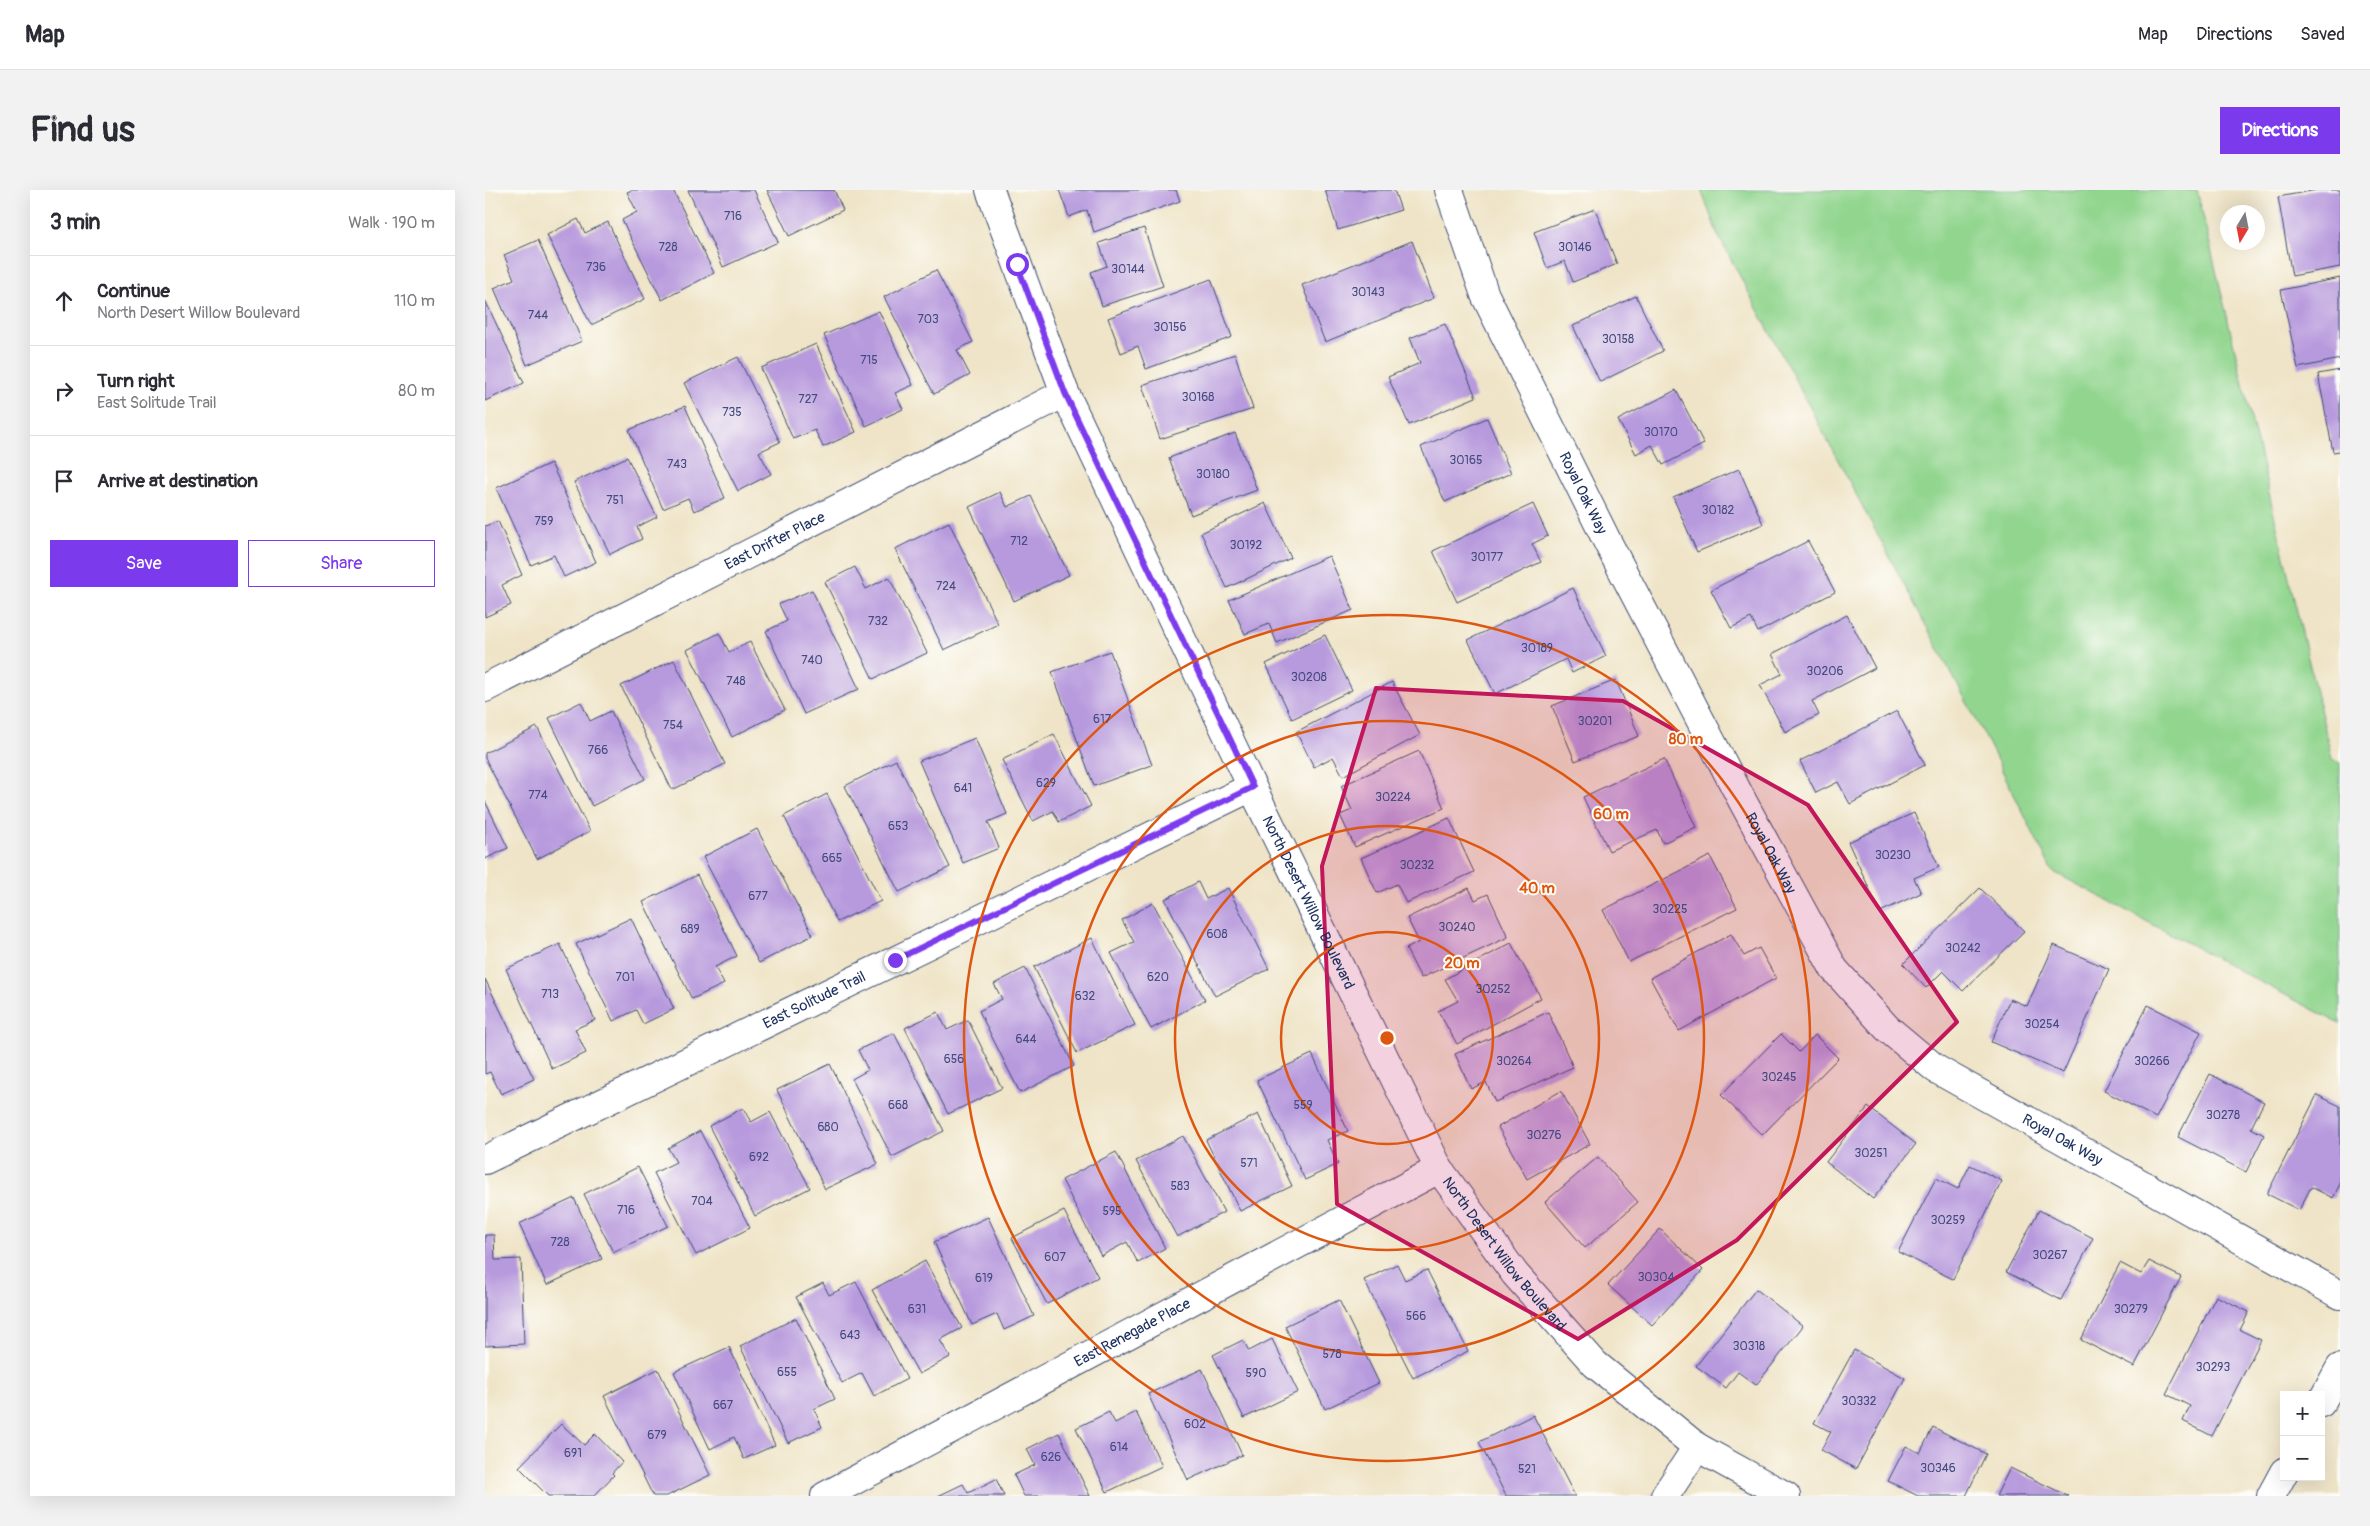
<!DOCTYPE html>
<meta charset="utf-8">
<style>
:root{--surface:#fff;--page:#f2f2f3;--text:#2b2b33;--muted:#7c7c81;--line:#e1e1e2;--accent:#7c3aed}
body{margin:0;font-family:Pangolin,sans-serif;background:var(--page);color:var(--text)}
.controls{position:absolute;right:15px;bottom:15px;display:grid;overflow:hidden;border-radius:0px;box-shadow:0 5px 20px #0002}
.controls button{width:45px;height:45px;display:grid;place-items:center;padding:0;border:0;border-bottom:1px solid var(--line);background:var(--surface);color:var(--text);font:25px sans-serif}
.compass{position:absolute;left:1735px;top:15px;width:45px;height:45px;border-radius:50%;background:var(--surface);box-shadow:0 5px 20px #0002;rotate:190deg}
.stop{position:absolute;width:15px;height:15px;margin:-11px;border:4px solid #7c3aed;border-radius:50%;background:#fff}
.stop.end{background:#7c3aed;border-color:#fff;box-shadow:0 1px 5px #0008}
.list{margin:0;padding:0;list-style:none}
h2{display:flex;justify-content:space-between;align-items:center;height:65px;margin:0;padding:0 20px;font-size:21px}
h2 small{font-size:16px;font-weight:400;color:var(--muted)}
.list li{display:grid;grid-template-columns:32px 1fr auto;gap:15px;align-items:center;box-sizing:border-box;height:90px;padding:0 20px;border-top:1px solid var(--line)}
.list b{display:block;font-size:19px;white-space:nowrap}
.list p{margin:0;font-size:16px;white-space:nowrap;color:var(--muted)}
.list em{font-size:16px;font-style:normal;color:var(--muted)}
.actions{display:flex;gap:10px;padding:15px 20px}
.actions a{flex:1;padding:11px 0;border:1px solid var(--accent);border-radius:0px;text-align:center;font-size:18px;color:var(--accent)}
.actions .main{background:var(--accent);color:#fff}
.icon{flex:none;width:28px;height:28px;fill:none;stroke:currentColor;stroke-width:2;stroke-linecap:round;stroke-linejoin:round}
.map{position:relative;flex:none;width:1855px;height:1306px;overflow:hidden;border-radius:0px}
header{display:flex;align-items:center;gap:30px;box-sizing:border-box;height:70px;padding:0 25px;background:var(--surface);border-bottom:1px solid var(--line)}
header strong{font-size:24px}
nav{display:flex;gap:28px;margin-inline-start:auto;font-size:18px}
.intro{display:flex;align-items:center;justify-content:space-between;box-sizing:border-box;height:120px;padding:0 30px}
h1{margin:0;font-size:35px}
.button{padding:12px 22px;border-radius:0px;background:var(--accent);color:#fff;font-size:18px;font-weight:700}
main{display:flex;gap:30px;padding:0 30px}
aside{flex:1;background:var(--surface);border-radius:0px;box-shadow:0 5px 20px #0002}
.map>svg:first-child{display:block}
.green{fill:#91d58e;stroke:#568276}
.building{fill:#b79add}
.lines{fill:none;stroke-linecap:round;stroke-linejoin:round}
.street-casing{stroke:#3b4a6e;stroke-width:30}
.secondary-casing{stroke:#3b4a6e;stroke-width:30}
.street{stroke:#fff;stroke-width:28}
.secondary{stroke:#fff;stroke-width:28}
.route{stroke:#7c3aed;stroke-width:6}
.marked{fill:#c2185b;fill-opacity:0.2;stroke:#c2185b;stroke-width:4;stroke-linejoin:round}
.ring{fill:none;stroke:#de5710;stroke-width:2.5}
.labels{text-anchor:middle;stroke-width:4;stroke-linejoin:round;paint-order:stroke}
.number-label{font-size:12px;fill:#424a7e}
.street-label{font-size:15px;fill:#1b2f5e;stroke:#fdfcf7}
.centre{fill:#de5710;stroke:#fdfcf7;stroke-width:2.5}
.ring-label{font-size:15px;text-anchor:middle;font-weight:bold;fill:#de5710;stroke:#fdfcf7;stroke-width:4;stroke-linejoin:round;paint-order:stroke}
</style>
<header>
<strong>Map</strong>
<nav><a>Map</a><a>Directions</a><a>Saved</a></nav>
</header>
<div class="intro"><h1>Find us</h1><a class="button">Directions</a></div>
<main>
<aside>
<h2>3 min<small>Walk · 190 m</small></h2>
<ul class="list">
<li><svg class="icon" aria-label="ahead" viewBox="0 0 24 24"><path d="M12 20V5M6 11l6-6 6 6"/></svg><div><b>Continue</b><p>North Desert Willow Boulevard</p></div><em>110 m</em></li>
<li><svg class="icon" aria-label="right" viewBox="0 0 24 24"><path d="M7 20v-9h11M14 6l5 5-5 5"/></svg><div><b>Turn right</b><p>East Solitude Trail</p></div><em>80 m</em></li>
<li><svg class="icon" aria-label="arrive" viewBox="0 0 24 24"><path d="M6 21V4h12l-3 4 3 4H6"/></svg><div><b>Arrive at destination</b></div></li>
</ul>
<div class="actions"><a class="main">Save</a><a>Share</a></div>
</aside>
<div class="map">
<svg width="1855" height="1306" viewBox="0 0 1855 1306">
<rect width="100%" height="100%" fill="#fdfcf7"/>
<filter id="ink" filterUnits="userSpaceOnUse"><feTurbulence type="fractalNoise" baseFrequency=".02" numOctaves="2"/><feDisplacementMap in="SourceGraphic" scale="10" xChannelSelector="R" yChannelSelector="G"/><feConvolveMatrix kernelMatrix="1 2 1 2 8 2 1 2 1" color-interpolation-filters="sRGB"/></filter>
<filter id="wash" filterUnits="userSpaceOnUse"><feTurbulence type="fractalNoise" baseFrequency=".0096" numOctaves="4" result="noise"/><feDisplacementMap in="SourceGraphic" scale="20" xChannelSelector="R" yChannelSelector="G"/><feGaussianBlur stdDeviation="1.12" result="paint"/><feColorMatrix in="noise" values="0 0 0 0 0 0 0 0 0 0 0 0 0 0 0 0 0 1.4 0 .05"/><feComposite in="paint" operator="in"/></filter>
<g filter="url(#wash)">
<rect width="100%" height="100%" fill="#efe4c7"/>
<path class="green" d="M 1216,0 L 1712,0 L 1847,569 L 1855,573 L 1855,834 L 1567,681 L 1503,552 L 1233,45 Z"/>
<g id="blocks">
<path class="building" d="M 147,0 L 188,0 L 229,83 L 177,110 L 137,30 L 152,22 L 142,2 Z
M 203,0 L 269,0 L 293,52 L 238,77 Z
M 282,0 L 349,0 L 358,20 L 304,46 Z
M 574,0 L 691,0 L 695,11 L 609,42 L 602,20 L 584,27 Z
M 840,0 L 909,0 L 916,20 L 853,40 Z
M 1832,0 L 1855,0 L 1855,77 L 1807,86 L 1793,7 Z
M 1110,19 L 1132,74 L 1088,92 L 1080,71 L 1062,78 L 1049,42 Z
M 93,29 L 100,43 L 123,32 L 160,109 L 106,135 L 62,45 Z
M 659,38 L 678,96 L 617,116 L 606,82 L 622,76 L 614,53 Z
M 53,50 L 97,151 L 42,175 L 9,98 L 29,89 L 19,65 Z
M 927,51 L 949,108 L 840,152 L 817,95 Z
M 451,80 L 488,152 L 472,160 L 485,185 L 449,204 L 399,107 Z
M 1855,88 L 1855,169 L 1813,178 L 1796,100 Z
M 726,89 L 747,147 L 661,179 L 653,156 L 636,163 L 623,128 Z
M 1151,106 L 1178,161 L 1115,192 L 1088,136 Z
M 0,110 L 39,193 L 0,211 Z
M 394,121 L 428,195 L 410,203 L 418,219 L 381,236 L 339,145 Z
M 960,134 L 991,207 L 924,235 L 903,187 L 935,173 L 925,148 Z
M 331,154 L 371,242 L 338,257 L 330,240 L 308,249 L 276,178 Z
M 750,164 L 768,219 L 675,249 L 657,195 Z
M 253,167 L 295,252 L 274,262 L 286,284 L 253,301 L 199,193 Z
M 1855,180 L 1855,261 L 1848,262 L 1833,184 Z
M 1191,200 L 1219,254 L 1178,275 L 1167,255 L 1151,264 L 1133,230 Z
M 200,216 L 240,308 L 209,321 L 203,308 L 178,319 L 144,240 Z
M 1002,228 L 1026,283 L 960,312 L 936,257 Z
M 750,243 L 772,300 L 706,325 L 684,268 Z
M 142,267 L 172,327 L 152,337 L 157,349 L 125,364 L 89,292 Z
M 66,273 L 111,372 L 79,387 L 69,365 L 46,375 L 11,298 Z
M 1254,279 L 1278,334 L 1212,362 L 1188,307 Z
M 515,302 L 522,317 L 546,306 L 584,385 L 529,411 L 484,317 Z
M 780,313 L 806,368 L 742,398 L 716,343 Z
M 1048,314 L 1063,346 L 1047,354 L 1056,372 L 972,412 L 948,361 Z
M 13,331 L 37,385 L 17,395 L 26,415 L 0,427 L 0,336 Z
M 464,332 L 513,434 L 459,460 L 410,359 Z
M 1323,351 L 1350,402 L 1273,442 L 1266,428 L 1246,438 L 1226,400 Z
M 844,366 L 868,420 L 792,453 L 784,434 L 760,444 L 744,410 Z
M 370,377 L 381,399 L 404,387 L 442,463 L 388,489 L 340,392 Z
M 1088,398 L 1121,466 L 1087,483 L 1081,469 L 1010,504 L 983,450 Z
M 327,400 L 374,499 L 319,524 L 281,441 L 302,431 L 294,414 Z
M 1362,425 L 1390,478 L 1327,511 L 1334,525 L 1300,542 L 1275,495 L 1297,484 L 1287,464 Z
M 234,443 L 244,462 L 265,452 L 300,520 L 247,547 L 202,460 Z
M 840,445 L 867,500 L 807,529 L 781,474 Z
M 625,461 L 667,575 L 609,596 L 567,482 Z
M 189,470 L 240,574 L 187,600 L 136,496 Z
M 1131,490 L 1154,546 L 1090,571 L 1067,516 Z
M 907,492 L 935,545 L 858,586 L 848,567 L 829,577 L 811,542 Z
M 96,512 L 105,531 L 126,521 L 160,589 L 107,616 L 64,528 Z
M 1412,521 L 1440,575 L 1365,614 L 1353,592 L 1331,603 L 1315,571 Z
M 52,537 L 105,641 L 52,669 L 0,568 L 0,563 Z
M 569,544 L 606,616 L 574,632 L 568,621 L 548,631 L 517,570 Z
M 490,548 L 522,624 L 503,632 L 514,658 L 478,673 L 434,571 Z
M 934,561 L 959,618 L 870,657 L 855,625 L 867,620 L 856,596 Z
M 1179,569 L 1211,637 L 1178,653 L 1172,640 L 1124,661 L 1098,607 Z
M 411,570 L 465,677 L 414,702 L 360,596 Z
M 342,604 L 396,711 L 352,732 L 299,626 Z
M 0,611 L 23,658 L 0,669 Z
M 1429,623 L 1454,677 L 1429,688 L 1436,703 L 1395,722 L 1363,652 Z
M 964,628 L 989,682 L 921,713 L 912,694 L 892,703 L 876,668 Z
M 272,639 L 328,745 L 274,773 L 218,667 Z
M 1225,666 L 1252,718 L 1144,772 L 1118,720 Z
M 212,685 L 252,766 L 230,777 L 239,794 L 207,809 L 158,712 Z
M 713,692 L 721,709 L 743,698 L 784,779 L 730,806 L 680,709 Z
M 984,698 L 990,710 L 1003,704 L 1023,747 L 936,788 L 921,759 L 934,752 L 922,728 Z
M 1495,698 L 1539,741 L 1478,801 L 1458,781 L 1441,798 L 1418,774 Z
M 668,713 L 720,810 L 666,839 L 626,763 L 649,752 L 637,730 Z
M 146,728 L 189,819 L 158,834 L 151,820 L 128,831 L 91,754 Z
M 1246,744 L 1259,766 L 1274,758 L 1291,788 L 1194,841 L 1165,788 Z
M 607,748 L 650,835 L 592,863 L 549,777 Z
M 1026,753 L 1056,808 L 972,854 L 953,821 L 973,811 L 960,789 Z
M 75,754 L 110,830 L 90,839 L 101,863 L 67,879 L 21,779 Z
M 1569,755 L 1624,779 L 1578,883 L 1506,852 L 1525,809 L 1542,816 Z
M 540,778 L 589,876 L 535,903 L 494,821 L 517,809 L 509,794 Z
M 0,789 L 49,889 L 16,904 L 5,882 L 0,884 Z
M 1663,815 L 1716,842 L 1671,928 L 1619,901 Z
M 453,822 L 462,840 L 483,830 L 517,898 L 463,924 L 420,838 Z
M 1063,822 L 1088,877 L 1010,912 L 1001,892 L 986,899 L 970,864 Z
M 409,843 L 459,941 L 407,967 L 367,889 L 383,880 L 373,860 Z
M 1296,844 L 1314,862 L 1330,845 L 1353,868 L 1277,945 L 1236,905 Z
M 827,864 L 863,941 L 842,950 L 853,974 L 820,990 L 772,890 Z
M 345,874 L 393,974 L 340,999 L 292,900 Z
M 1725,884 L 1779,912 L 1766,938 L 1779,945 L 1761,982 L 1693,947 Z
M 1076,901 L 1105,954 L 1042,989 L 1013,937 Z
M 1832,905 L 1855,916 L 1855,994 L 1848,1008 L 1826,997 L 1814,1020 L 1782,1004 Z
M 1383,917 L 1431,954 L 1388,1009 L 1341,972 Z
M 258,918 L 266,932 L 285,922 L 325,998 L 270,1026 L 224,936 Z
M 773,924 L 807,996 L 755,1021 L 721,950 Z
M 215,941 L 265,1038 L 211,1065 L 169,983 L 191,972 L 183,958 Z
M 698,946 L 739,1022 L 692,1047 L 651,971 Z
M 631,962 L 680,1058 L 653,1073 L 642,1052 L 616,1066 L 577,990 Z
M 1113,967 L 1153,1012 L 1100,1058 L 1060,1012 Z
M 1485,975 L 1517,991 L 1468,1089 L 1413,1062 L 1451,988 L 1473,999 Z
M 153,977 L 183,1036 L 128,1062 L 99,1004 Z
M 89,1008 L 117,1069 L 62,1095 L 34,1034 Z
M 1554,1020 L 1608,1048 L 1576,1110 L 1521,1082 Z
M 579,1021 L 613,1087 L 562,1114 L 527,1048 Z
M 503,1027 L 549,1126 L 519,1140 L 512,1124 L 487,1135 L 449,1052 Z
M 1175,1039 L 1218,1080 L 1167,1135 L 1123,1095 Z
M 0,1045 L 9,1045 L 10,1070 L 36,1069 L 39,1154 L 0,1156 Z
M 440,1071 L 477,1138 L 455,1150 L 465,1167 L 434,1184 L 387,1100 Z
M 1664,1071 L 1696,1087 L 1649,1177 L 1596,1150 L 1635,1073 L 1656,1084 Z
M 912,1074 L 920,1090 L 942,1080 L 983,1161 L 928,1188 L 879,1090 Z
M 371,1092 L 422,1189 L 389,1206 L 377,1183 L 357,1193 L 311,1107 L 338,1093 L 344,1105 Z
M 1271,1099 L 1318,1136 L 1271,1195 L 1253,1182 L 1241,1198 L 1211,1176 Z
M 1731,1106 L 1764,1122 L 1755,1140 L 1776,1150 L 1727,1246 L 1698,1231 L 1705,1216 L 1681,1204 Z
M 854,1110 L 894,1193 L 840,1219 L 800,1136 Z
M 311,1128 L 350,1209 L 329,1219 L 337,1237 L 303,1253 L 255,1156 Z
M 787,1149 L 813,1202 L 759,1228 L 728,1165 L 758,1150 L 764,1161 Z
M 244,1157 L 290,1255 L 259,1269 L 249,1247 L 225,1259 L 189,1182 Z
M 1369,1160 L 1420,1188 L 1371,1279 L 1336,1260 L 1346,1242 L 1329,1233 Z
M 173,1179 L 225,1285 L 182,1306 L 168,1306 L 119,1206 Z
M 717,1179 L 757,1265 L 703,1290 L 663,1204 Z
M 624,1222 L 630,1233 L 651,1222 L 677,1276 L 622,1302 L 591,1238 Z
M 1048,1225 L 1090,1306 L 1021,1306 L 994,1252 Z
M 76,1234 L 99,1255 L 110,1244 L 137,1272 L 127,1283 L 129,1285 L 109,1306 L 63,1306 L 34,1277 Z
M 1448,1237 L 1501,1264 L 1481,1306 L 1433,1306 L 1403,1291 L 1421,1256 L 1435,1263 Z
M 574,1243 L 605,1306 L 539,1306 L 529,1285 L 550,1275 L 542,1259 Z
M 1525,1278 L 1583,1306 L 1511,1306 Z
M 511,1289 L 519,1306 L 453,1306 L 478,1294 L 483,1303 Z"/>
</g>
</g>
<g filter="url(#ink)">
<use href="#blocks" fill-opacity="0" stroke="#3b4a6e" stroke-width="1"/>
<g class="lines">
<defs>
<g id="street">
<path id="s1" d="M 505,0 L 580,203 L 767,597 L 954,979 L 1030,1084 L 1110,1174 L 1212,1257 L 1301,1306"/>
<path id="s2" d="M 964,0 L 1000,105 L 1123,353 L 1258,612 L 1349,779 L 1402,838 L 1451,879 L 1855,1105"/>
<path id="s3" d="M 0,498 L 580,203"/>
<path id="s4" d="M 0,970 L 767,597"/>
<path id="s5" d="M 340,1306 L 954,979"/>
<path d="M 1180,1306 L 1212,1257"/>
</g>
<path id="secondary" d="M 1836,1213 L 1855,1178
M 1786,1306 L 1799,1282"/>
</defs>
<use href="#street" class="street-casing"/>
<use href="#secondary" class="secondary-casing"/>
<use href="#street" class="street"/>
<use href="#secondary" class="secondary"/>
</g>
</g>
<g class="lines" filter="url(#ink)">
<path class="route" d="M 410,770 L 768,597 L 580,203 L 532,74"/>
</g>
<path class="marked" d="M 891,498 L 1138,511 L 1323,615 L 1472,832 L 1252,1050 L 1093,1149 L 852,1014 L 837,676 Z"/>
<g class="ring">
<circle cx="902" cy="848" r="106"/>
<circle cx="902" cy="848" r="212"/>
<circle cx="902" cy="848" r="317"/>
<circle cx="902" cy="848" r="423"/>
</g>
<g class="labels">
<g class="number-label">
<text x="248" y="30">716</text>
<text x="183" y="61">728</text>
<text x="1090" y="61">30146</text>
<text x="111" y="81">736</text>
<text x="643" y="83">30144</text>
<text x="883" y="106">30143</text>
<text x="53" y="129">744</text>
<text x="443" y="133">703</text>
<text x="685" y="141">30156</text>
<text x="1133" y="153">30158</text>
<text x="384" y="174">715</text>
<text x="713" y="211">30168</text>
<text x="323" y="213">727</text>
<text x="247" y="226">735</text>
<text x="1176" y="246">30170</text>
<text x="981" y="274">30165</text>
<text x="192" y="278">743</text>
<text x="728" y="288">30180</text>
<text x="130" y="314">751</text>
<text x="1233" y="324">30182</text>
<text x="59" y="335">759</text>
<text x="534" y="355">712</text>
<text x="761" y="359">30192</text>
<text x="1002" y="371">30177</text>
<text x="461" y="400">724</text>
<text x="393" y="435">732</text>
<text x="1052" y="462">30189</text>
<text x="327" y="474">740</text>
<text x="1340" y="485">30206</text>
<text x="824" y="491">30208</text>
<text x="251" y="495">748</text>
<text x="617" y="533">617</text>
<text x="1110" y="535">30201</text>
<text x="188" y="539">754</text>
<text x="113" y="564">766</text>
<text x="561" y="597">629</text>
<text x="478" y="602">641</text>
<text x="53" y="609">774</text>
<text x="908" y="611">30224</text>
<text x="413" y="640">653</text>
<text x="1408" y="669">30230</text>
<text x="347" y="672">665</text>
<text x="932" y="679">30232</text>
<text x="273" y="710">677</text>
<text x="1185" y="723">30225</text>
<text x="972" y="741">30240</text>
<text x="205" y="743">689</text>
<text x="732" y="748">608</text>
<text x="1478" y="762">30242</text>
<text x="140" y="791">701</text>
<text x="673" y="791">620</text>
<text x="1008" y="803">30252</text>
<text x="65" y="808">713</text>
<text x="600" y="810">632</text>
<text x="1557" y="838">30254</text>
<text x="541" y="853">644</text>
<text x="469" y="873">656</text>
<text x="1029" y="875">30264</text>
<text x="1667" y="875">30266</text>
<text x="1294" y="891">30245</text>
<text x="413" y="919">668</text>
<text x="818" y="919">559</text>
<text x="1738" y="929">30278</text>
<text x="343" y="941">680</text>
<text x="1059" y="949">30276</text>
<text x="1386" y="967">30251</text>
<text x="274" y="971">692</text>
<text x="764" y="977">571</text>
<text x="695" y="1000">583</text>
<text x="217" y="1015">704</text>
<text x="141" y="1024">716</text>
<text x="627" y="1025">595</text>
<text x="1463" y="1034">30259</text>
<text x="75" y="1056">728</text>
<text x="1565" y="1069">30267</text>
<text x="570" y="1071">607</text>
<text x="1171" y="1091">30304</text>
<text x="499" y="1092">619</text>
<text x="432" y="1123">631</text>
<text x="1646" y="1123">30279</text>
<text x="931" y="1130">566</text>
<text x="365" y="1149">643</text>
<text x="1264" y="1160">30318</text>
<text x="847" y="1168">578</text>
<text x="1728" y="1181">30293</text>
<text x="302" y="1186">655</text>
<text x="771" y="1187">590</text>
<text x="1374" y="1215">30332</text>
<text x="238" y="1219">667</text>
<text x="710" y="1238">602</text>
<text x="172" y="1249">679</text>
<text x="634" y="1261">614</text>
<text x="88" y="1267">691</text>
<text x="566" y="1271">626</text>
<text x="1453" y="1282">30346</text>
<text x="1042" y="1283">521</text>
</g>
<g class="street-label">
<text dy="5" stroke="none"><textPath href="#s2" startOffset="332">Royal Oak Way</textPath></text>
<text dy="5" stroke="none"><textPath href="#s3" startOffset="325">East Drifter Place</textPath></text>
<text dy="5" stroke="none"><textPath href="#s2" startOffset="738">Royal Oak Way</textPath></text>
<text dy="5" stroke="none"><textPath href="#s1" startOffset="781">North Desert Willow Boulevard</textPath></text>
<text dy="5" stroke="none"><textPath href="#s4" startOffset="366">East Solitude Trail</textPath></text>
<text dy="5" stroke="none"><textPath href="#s2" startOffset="1158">Royal Oak Way</textPath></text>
<text dy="5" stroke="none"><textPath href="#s1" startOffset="1185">North Desert Willow Boulevard</textPath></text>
<text dy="5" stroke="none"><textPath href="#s5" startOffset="348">East Renegade Place</textPath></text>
</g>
</g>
<circle cx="902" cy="848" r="8" class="centre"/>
<g class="ring-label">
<text x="1201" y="554">80 m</text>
<text x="1126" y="629">60 m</text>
<text x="1052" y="703">40 m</text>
<text x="977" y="778">20 m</text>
</g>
</svg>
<div class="controls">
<button>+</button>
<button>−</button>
</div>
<svg class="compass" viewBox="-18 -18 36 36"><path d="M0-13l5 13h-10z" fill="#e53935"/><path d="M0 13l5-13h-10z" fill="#7c7c81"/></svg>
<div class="stop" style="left:532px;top:74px"></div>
<div class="stop end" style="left:410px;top:770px"></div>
</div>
</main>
